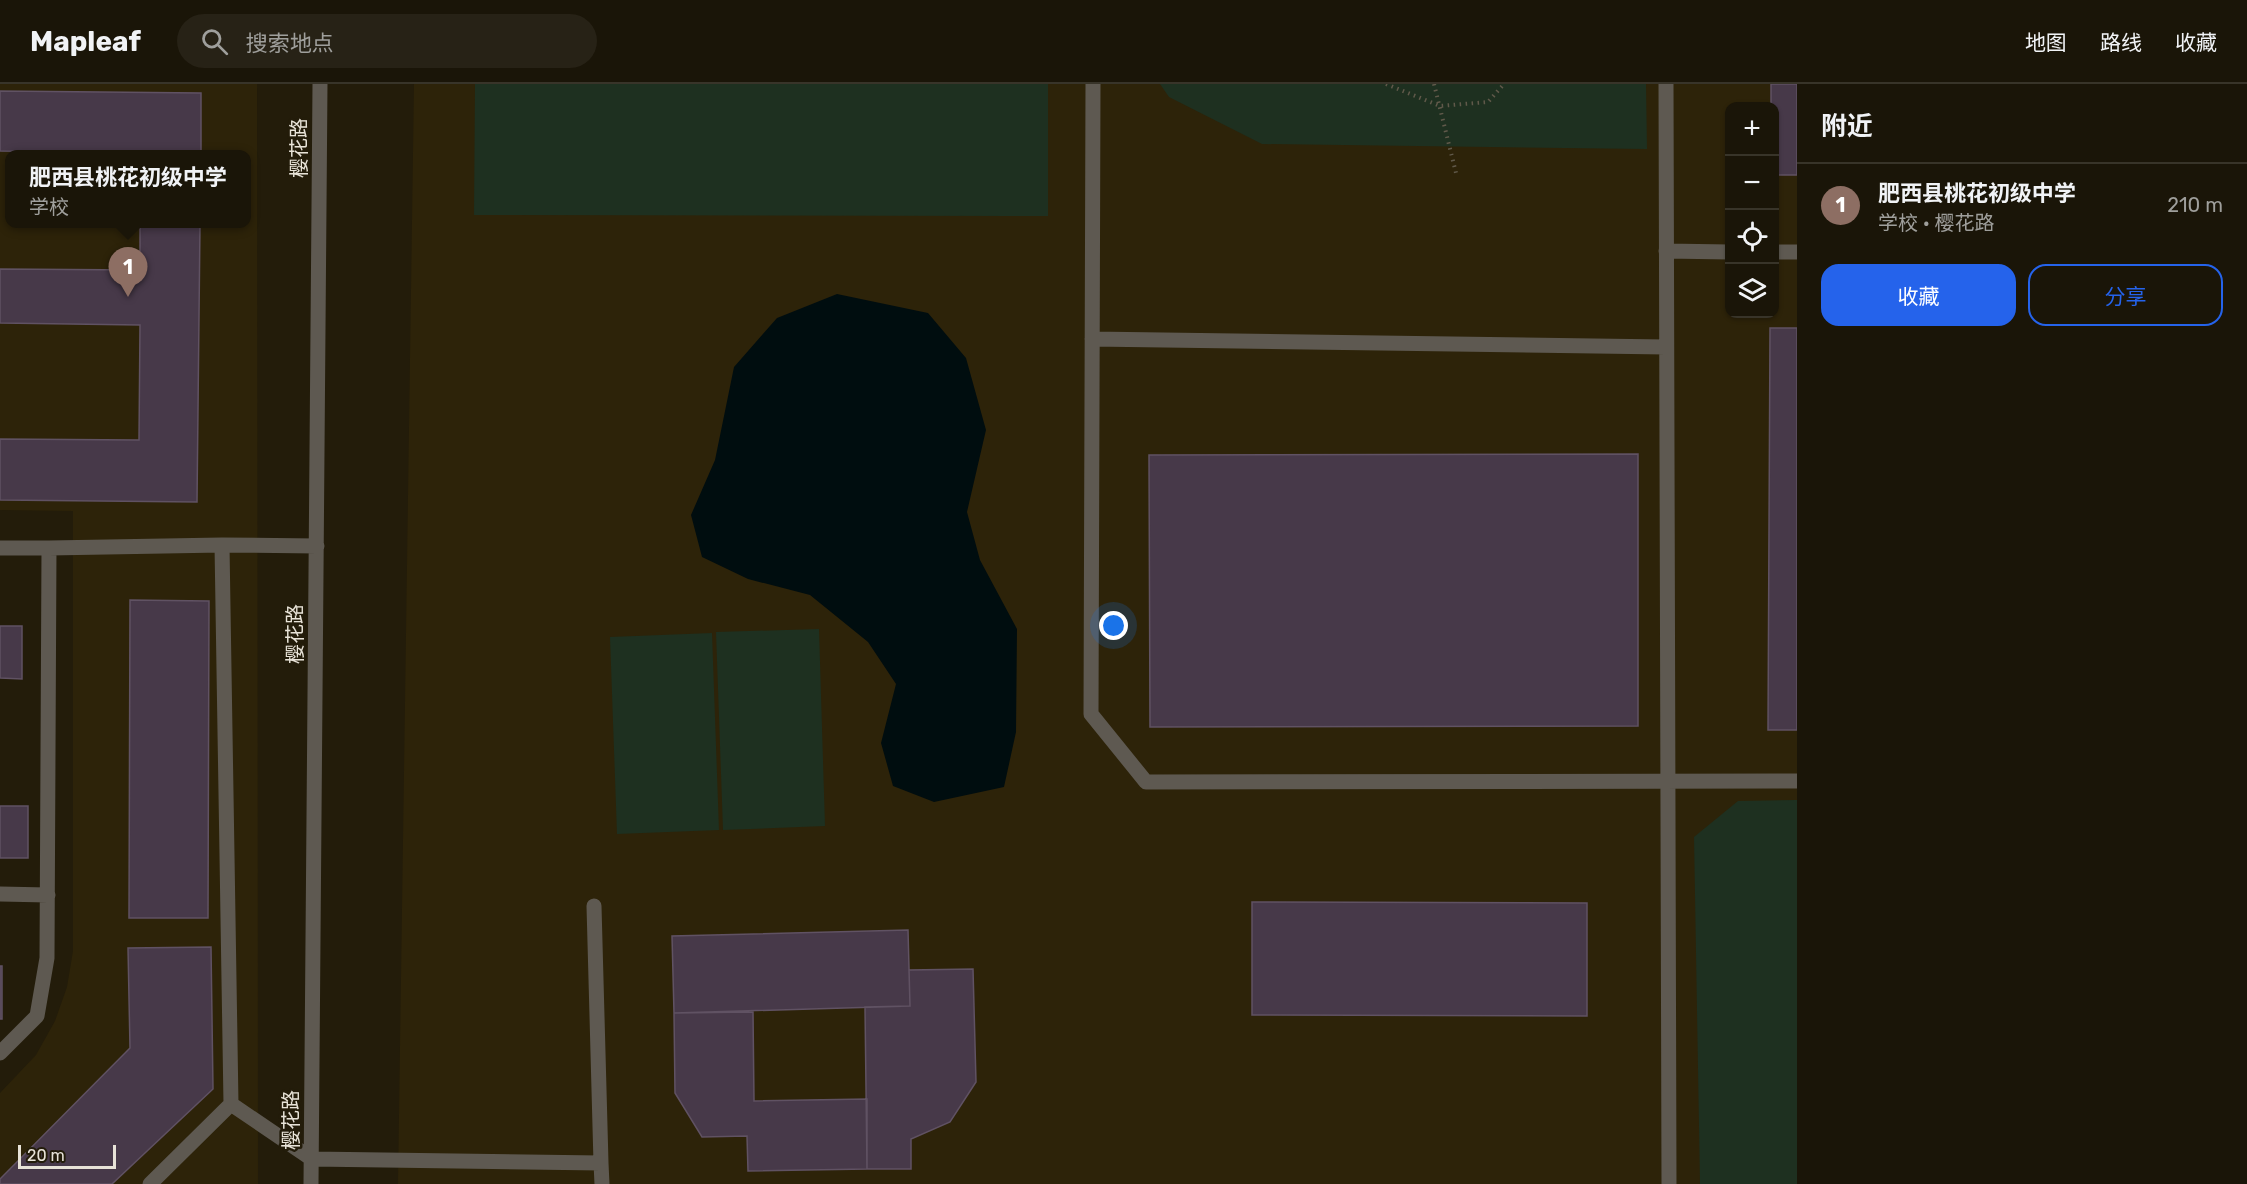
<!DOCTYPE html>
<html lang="zh">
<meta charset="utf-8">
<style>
:root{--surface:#1a1508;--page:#272216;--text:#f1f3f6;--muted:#9f9f9c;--line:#383429;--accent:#2563eb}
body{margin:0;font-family:Rubik,"Noto Sans SC",sans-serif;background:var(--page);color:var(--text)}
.controls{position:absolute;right:18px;top:18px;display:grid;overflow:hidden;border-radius:12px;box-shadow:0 2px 4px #0004}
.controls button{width:54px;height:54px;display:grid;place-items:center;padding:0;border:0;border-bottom:2px solid var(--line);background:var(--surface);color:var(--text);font:30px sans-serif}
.scale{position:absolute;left:18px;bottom:15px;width:98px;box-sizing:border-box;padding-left:6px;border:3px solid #e8e3d8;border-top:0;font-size:16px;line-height:21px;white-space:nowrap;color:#e8e3d8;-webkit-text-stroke:4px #231c0a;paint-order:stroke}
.you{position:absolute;left:1114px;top:542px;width:21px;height:21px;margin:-15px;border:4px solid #fff;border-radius:50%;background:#1a73e8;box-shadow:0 0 0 9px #1a73e833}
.badge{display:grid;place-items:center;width:39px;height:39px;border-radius:50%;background:var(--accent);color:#fff;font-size:20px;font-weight:700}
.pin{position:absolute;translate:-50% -50px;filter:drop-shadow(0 2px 3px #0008)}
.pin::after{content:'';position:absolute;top:32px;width:21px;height:18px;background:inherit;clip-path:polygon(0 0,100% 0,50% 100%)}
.popup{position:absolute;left:5px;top:66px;width:246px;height:78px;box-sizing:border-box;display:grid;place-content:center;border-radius:12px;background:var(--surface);filter:drop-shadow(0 2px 4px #0005);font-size:20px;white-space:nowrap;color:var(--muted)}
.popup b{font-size:22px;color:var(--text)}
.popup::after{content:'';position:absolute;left:50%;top:100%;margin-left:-12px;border:12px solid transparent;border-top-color:var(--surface)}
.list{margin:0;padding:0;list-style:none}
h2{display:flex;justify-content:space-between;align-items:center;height:78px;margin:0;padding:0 24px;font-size:26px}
h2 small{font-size:20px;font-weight:400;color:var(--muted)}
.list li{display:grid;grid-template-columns:39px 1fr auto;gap:18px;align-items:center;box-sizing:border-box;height:84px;padding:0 24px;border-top:2px solid var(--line)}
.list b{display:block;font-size:22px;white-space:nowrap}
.list p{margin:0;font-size:20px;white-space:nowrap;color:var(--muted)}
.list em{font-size:20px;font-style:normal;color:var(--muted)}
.actions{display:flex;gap:12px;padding:18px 24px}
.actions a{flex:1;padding:14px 0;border:2px solid var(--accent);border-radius:18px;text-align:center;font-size:21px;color:var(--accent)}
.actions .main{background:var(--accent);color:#fff}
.icon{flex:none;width:33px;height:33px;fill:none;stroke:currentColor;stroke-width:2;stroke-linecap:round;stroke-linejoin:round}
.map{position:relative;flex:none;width:1797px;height:1100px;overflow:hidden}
header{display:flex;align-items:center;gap:36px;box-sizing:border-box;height:84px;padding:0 30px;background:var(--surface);border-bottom:2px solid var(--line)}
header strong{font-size:28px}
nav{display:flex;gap:33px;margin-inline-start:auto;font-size:21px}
.search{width:420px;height:54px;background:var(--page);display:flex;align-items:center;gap:15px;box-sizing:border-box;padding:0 21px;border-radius:33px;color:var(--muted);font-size:22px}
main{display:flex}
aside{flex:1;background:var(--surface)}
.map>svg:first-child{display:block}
.built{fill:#2d2309;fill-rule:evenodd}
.green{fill:#1e3020}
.water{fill:#000d0f}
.building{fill:#473949;stroke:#605263;stroke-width:1.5}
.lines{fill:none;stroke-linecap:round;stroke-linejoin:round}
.path{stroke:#60594a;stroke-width:4;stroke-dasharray:1.5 4.5;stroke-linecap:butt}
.minor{stroke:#5e5951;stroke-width:15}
.labels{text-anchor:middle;stroke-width:5;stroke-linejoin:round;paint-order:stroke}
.street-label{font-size:20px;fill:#e8e3d8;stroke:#231c0a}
</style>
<header>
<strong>Mapleaf</strong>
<div class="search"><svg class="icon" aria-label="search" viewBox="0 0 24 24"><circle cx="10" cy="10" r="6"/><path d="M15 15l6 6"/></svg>搜索地点</div>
<nav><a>地图</a><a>路线</a><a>收藏</a></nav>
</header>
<main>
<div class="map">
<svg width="1797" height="1100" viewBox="0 0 1797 1100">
<rect width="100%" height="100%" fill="#231c0a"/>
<path class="built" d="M 0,0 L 257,0 L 258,1100 L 0,1100 L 0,1009 L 36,971 L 55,937 L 67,903 L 73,867 L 73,427 L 0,426 ZM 9,70 L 246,70 L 246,140 L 9,140 Z
M 414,0 L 1797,0 L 1797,1100 L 398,1100 ZM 1730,22 L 1774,22 L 1774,230 L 1730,230 Z"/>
<path class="green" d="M 475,0 L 1048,0 L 1048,132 L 474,131 Z
M 1160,0 L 1646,0 L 1647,65 L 1262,60 L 1169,13 Z
M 819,545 L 825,742 L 723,746 L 716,548 Z
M 712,549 L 719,746 L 617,750 L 610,553 Z
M 1797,716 L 1797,1100 L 1700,1100 L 1694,753 L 1738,717 Z"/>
<path class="water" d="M 837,210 L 928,229 L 966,274 L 986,346 L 967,428 L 980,476 L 1017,545 L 1016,648 L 1004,703 L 934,718 L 893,702 L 881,659 L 896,600 L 868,558 L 810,511 L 748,495 L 702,473 L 691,431 L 715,376 L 734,283 L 777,234 Z"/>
<path class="building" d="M 1771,0 L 1797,0 L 1797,91 L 1774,91 L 1774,22 L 1771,22 Z
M 0,7 L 201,9 L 201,70 L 0,67 Z
M 140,140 L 200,140 L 197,418 L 0,416 L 0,355 L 139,356 L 140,241 L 0,239 L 0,185 L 140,186 Z
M 1770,244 L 1797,244 L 1797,646 L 1768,646 Z
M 1638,370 L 1638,642 L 1150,643 L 1149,371 Z
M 130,516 L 209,517 L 208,834 L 129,834 Z
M 0,542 L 22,542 L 22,595 L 0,594 Z
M 0,722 L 28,722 L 28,774 L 0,774 Z
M 1252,818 L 1587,819 L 1587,932 L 1252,931 Z
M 908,846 L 910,922 L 674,929 L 672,852 Z
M 211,863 L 213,1005 L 112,1100 L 0,1100 L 0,1095 L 130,964 L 128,864 Z
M 0,882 L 2,882 L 2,935 L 0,935 Z
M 973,885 L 976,998 L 950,1038 L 911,1055 L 911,1085 L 867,1085 L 865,923 L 910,922 L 909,886 Z
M 753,928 L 754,1017 L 867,1015 L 867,1085 L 748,1087 L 747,1052 L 702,1053 L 675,1009 L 674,929 Z"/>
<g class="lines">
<path class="path" d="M 1386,0 L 1440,22 L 1488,18 L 1504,0
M 1434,0 L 1456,89"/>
<path class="minor" d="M 1093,0 L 1091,630 L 1146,698 L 1797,697
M 1666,0 L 1669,1100
M 1666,167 L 1730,168
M 1774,168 L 1797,168
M 1092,255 L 1666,263
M 0,464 L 49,464 L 47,874 L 37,932 L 0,969
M 49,464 L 222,461
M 0,810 L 48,811
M 231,1020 L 312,1075 L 601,1079 L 594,822
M 601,1079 L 602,1100
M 150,1100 L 231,1020 L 222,461 L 317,462
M 311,1100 L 320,0"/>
</g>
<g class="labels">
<g class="street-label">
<text transform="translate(299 64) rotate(-90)" y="7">樱花路</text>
<text transform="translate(295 550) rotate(-90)" y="7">樱花路</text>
<text transform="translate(291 1036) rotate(-90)" y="7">樱花路</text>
</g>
</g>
</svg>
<div class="controls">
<button>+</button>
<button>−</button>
<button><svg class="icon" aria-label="locate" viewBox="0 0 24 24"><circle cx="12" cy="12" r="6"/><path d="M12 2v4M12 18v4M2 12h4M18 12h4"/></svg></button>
<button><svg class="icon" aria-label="layers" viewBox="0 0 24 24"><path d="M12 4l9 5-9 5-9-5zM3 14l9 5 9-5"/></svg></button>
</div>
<div class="scale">20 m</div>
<div class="you"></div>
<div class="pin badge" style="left:128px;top:213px;background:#8d6e63">1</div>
<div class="popup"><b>肥西县桃花初级中学</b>学校</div>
</div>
<aside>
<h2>附近<small></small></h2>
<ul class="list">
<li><span class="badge" style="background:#8d6e63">1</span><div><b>肥西县桃花初级中学</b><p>学校 · 樱花路</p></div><em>210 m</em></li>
</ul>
<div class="actions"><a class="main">收藏</a><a>分享</a></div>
</aside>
</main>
